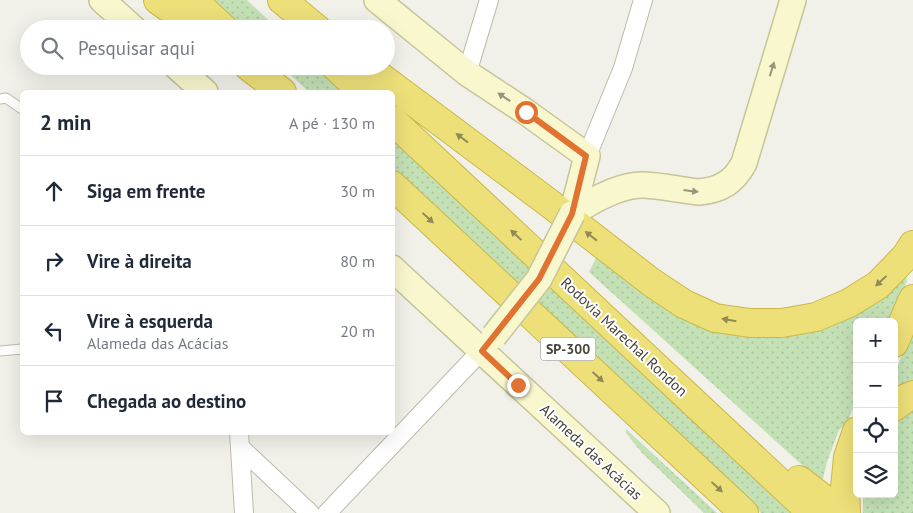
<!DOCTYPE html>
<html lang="pt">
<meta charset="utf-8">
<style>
:root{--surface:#fff;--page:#f6f6f7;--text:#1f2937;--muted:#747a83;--line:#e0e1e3}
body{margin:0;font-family:"PT Sans",sans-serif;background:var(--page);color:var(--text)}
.controls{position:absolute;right:15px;bottom:15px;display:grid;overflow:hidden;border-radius:8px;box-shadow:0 5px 20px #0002}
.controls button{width:45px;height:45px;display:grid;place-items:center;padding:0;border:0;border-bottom:1px solid var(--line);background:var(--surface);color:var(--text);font:25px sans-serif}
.stop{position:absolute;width:15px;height:15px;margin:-11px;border:4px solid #e07332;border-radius:50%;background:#fff}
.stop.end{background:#e07332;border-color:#fff;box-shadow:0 1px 5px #0008}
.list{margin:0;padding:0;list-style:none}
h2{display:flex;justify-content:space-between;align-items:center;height:65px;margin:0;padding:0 20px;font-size:21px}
h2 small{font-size:16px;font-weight:400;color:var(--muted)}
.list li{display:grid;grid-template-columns:32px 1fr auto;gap:15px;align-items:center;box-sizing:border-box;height:70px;padding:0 20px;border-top:1px solid var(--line)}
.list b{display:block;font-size:19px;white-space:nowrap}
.list p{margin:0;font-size:16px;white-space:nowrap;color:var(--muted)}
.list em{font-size:16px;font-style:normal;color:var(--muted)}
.icon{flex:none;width:28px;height:28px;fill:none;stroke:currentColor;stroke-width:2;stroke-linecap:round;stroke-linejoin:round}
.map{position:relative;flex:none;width:913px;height:513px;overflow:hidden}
.search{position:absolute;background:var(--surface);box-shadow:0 5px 20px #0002;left:20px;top:20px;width:375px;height:55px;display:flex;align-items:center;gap:12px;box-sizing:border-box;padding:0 18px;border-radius:28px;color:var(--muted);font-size:19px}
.panel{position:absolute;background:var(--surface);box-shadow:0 5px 20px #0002;left:20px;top:90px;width:375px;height:345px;border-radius:8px}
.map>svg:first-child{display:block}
.grass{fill:url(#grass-dots)}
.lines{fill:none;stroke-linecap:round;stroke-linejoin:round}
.lane-casing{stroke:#bdbbac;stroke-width:11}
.street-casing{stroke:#bdbbac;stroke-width:20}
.secondary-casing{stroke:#c6c499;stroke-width:28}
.highway-casing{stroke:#cab84a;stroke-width:30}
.lane{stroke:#fff;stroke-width:9}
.street{stroke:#fff;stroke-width:18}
.secondary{stroke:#f8f7cd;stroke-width:25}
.highway{stroke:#ede079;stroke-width:28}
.secondary-bridge-casing{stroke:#c6c499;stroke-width:28;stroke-linecap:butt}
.secondary-bridge{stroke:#f8f7cd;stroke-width:25}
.oneway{fill:#96947b}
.oneway2{fill:#918a55}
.route{stroke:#e07332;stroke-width:6}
.labels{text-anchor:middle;stroke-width:4;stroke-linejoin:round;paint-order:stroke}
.shield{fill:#fff;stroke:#7d7b74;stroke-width:1}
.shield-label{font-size:14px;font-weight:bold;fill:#454338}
.street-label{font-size:15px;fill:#454338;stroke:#fff}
</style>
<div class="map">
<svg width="913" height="513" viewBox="0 0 913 513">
<defs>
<pattern id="grass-dots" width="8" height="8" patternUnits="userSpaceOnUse" patternTransform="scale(1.25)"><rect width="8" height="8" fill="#c4e1b6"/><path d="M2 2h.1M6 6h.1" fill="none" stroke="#aac29d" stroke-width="1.8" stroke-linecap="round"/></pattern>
</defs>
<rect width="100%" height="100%" fill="#f2f1e9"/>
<path class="grass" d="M 210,0 L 247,0 L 278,29 L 241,29 Z
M 281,66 L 319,66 L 347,92 L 309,92 Z
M 392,135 L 796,513 L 761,513 L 393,170 Z
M 599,252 L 756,334 L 906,276 L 907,281 L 890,322 L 857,322 L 857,399 L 847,423 L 839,430 L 827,462 L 822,483 L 589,272 Z
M 913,329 L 913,380 L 904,384 L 894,392 L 894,374 Z
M 913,407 L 913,513 L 863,513 L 863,494 L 894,494 L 894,423 L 899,417 Z
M 626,429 L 717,513 L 704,513 L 642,453 L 626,433 Z"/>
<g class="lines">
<defs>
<path id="lane" d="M 0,99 L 6,98 L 22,109
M 0,351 L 22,349"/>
<path id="street" d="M 467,73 L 489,0
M 587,156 L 623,68 L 643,0
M 239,432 L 244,513
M 241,448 L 310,513
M 327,513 L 481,351"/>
<path id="secondary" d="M 102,0 L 134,29
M 377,0 L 467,73 L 526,112 L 587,156 L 572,214
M 176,66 L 205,92
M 572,214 C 591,201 621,184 644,185 C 663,186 681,190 699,192 C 721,190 734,182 744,163 L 793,0
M 392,268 L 657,513"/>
<path id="highway" d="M 158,0 L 198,29
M 193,0 L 224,29
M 282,0 L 317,29
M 248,66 L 282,92
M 335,66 L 363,92
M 366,66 L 549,203 L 651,282 L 684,304 L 715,318 L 750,323 L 782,323 L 816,317 L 849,303 L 878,285 L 906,256 L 913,245
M 392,120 L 812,513
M 392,185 L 744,513
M 894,343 L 913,299
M 894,407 L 906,398 L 913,395
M 799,480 L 833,506 L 845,513
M 846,513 L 845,488 L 848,457 L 857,431"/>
</defs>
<use href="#lane" class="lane-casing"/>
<use href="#street" class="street-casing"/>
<use href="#secondary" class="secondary-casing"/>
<use href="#highway" class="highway-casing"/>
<use href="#lane" class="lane"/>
<use href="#street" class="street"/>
<use href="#secondary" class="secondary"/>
<use href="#highway" class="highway"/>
<defs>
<path id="secondary-bridge" d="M 494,336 L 539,279 L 572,214"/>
</defs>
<use href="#secondary-bridge" class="secondary-bridge-casing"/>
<use href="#secondary-bridge" class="secondary-bridge"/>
</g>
<defs><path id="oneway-solid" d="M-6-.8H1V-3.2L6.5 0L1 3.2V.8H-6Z" transform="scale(1.25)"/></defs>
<g class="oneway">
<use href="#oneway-solid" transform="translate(772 69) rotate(-73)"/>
<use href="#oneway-solid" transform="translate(504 97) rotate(-146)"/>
<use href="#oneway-solid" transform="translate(691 191) rotate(7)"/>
</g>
<g class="oneway2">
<use href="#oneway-solid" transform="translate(462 138) rotate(-143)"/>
<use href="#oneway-solid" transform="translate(428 218) rotate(43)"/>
<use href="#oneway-solid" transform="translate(516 235) rotate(-137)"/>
<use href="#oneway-solid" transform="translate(591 236) rotate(-142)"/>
<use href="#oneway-solid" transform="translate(881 281) rotate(137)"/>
<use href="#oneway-solid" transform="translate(729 320) rotate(-170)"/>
<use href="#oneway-solid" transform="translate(598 377) rotate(43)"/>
<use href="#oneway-solid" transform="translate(717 487) rotate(43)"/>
</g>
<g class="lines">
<path class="route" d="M 518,385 L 482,351 L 539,279 L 572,214 L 586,156 L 526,112"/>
</g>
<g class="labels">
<rect class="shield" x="540.5" y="337.5" width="55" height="23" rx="4"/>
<g class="shield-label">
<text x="568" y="354">SP-300</text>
</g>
<g class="street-label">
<text transform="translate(624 337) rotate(43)" y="5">Rodovia Marechal Rondon</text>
<text transform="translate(591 452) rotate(43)" y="5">Alameda das Acácias</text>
</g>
</g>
</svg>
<div class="controls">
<button>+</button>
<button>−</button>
<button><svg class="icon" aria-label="locate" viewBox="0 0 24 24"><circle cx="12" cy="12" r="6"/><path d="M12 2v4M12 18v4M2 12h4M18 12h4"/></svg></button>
<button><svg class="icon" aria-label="layers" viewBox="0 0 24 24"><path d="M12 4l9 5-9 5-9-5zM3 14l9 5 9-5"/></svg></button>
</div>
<div class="stop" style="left:526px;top:112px"></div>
<div class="stop end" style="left:518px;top:385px"></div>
<div class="search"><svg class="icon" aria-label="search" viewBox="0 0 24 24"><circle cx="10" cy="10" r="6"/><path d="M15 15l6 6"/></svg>Pesquisar aqui</div>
<section class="panel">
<h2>2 min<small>A pé · 130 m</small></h2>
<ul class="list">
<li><svg class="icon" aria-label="ahead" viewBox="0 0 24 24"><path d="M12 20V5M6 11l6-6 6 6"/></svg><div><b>Siga em frente</b></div><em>30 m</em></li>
<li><svg class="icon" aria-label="right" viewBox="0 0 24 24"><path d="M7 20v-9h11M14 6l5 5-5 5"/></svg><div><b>Vire à direita</b></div><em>80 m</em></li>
<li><svg class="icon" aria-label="left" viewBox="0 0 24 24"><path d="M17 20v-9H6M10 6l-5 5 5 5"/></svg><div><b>Vire à esquerda</b><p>Alameda das Acácias</p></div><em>20 m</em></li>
<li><svg class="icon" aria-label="arrive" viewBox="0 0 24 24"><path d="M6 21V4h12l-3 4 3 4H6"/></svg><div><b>Chegada ao destino</b></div></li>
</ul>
</section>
</div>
